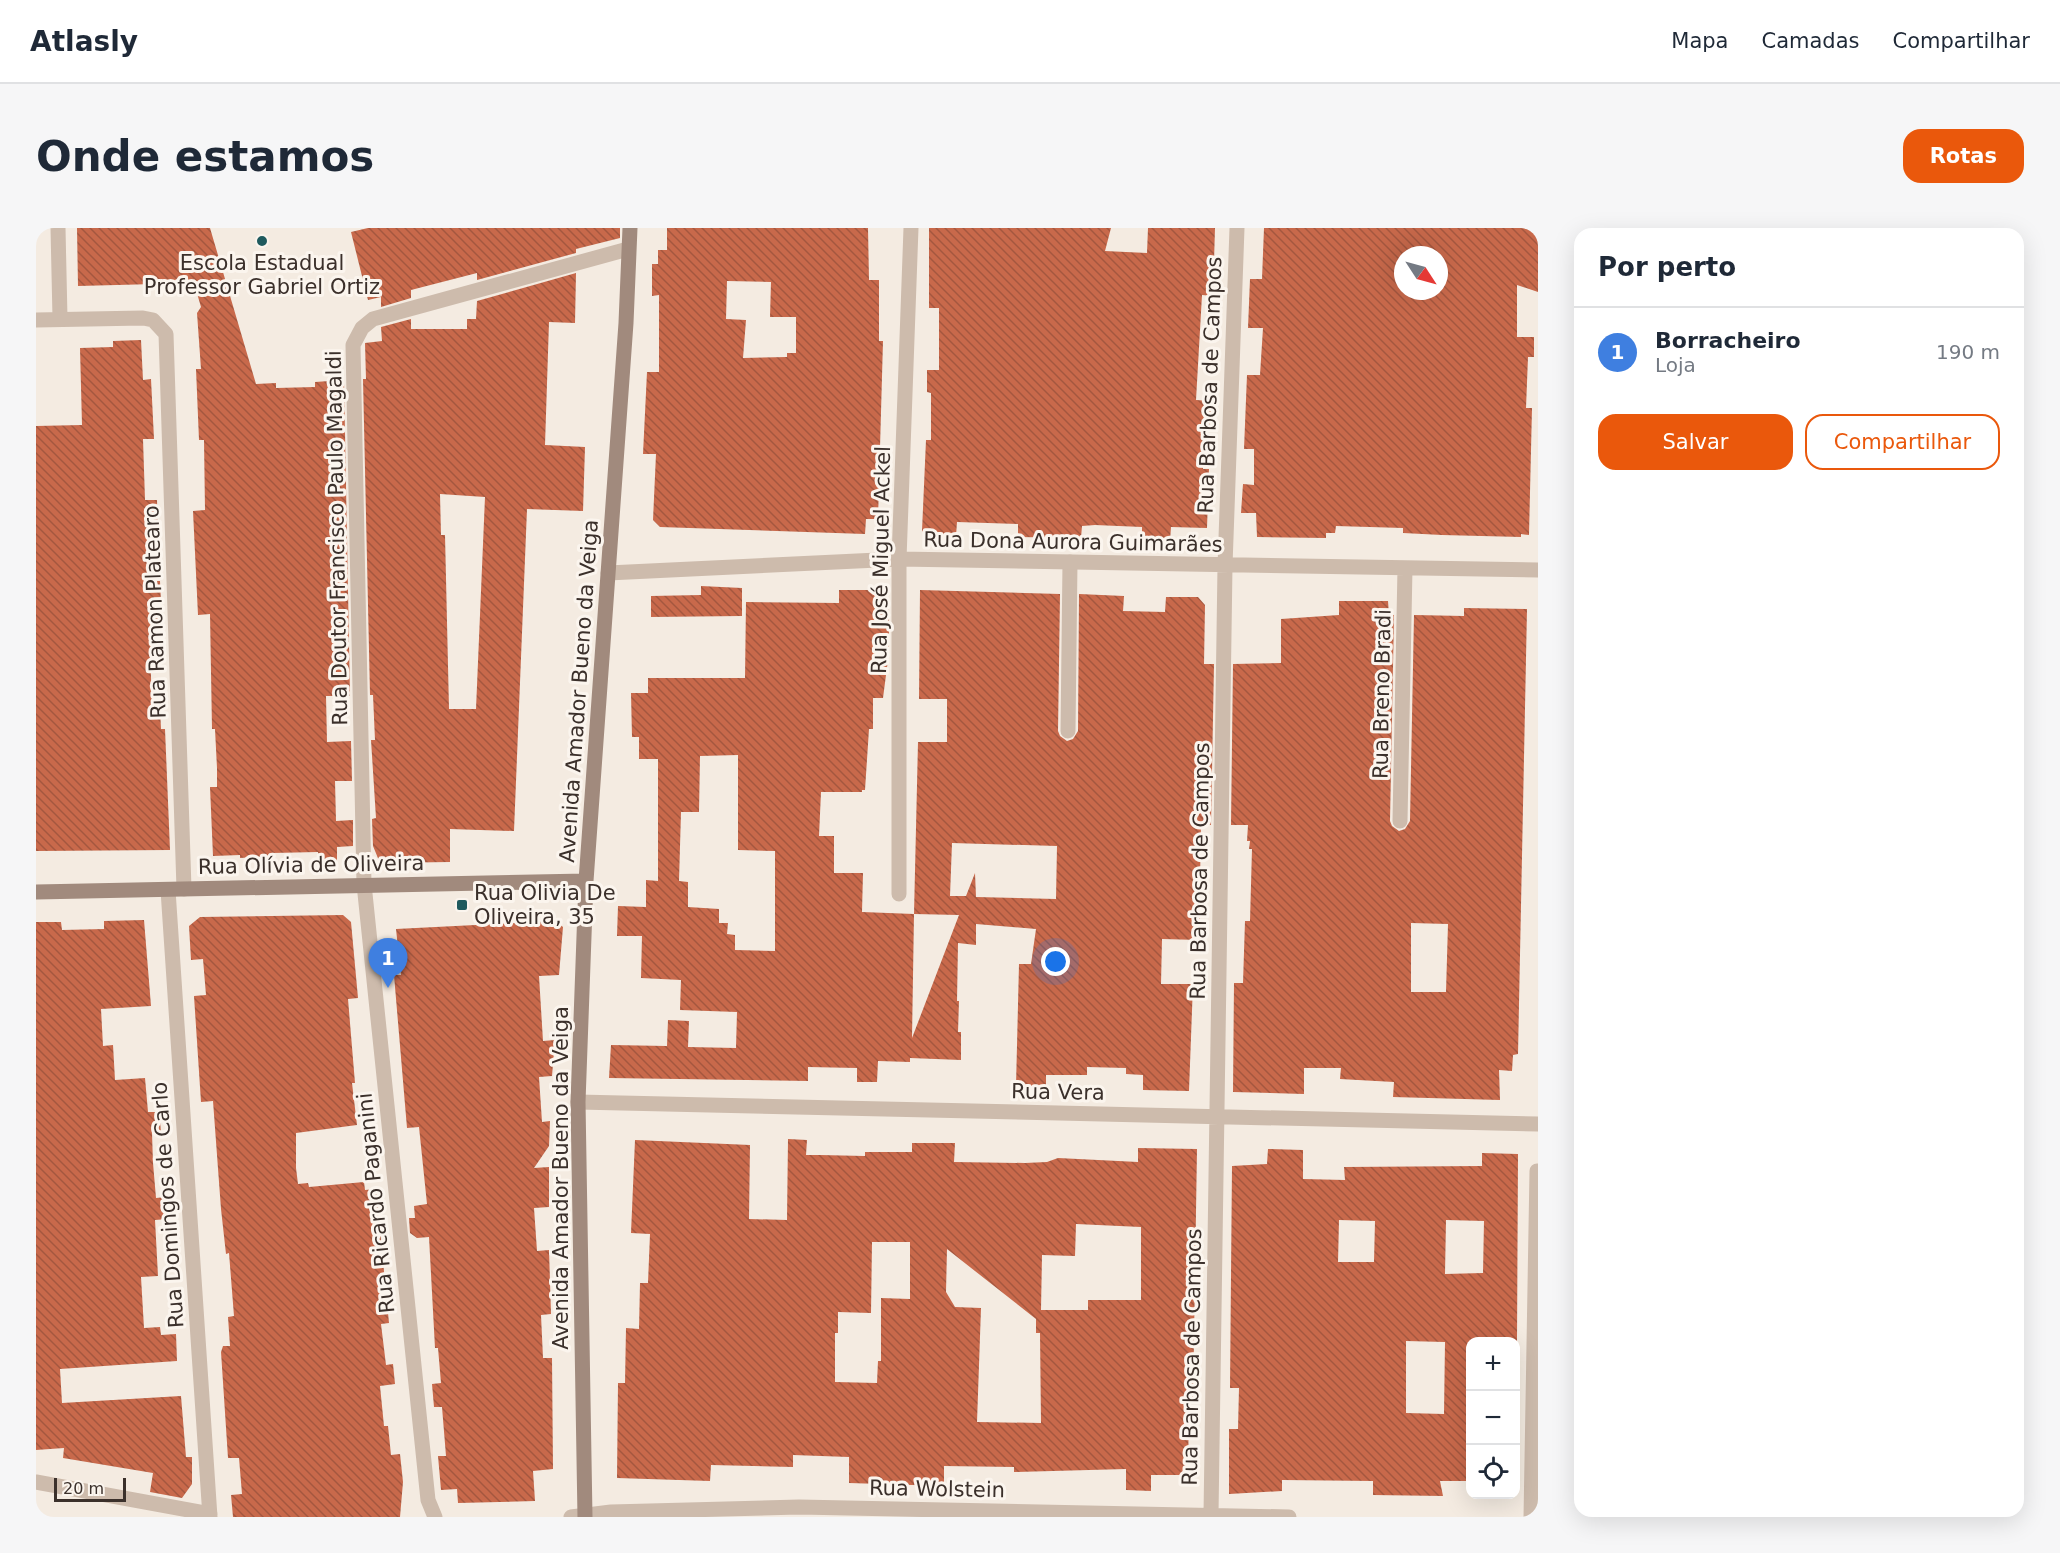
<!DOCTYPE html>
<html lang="pt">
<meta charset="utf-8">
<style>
:root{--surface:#fff;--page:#f6f6f7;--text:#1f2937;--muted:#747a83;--line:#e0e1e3;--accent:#ea580c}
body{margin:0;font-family:"DejaVu Sans",sans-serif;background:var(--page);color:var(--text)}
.controls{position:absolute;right:18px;bottom:18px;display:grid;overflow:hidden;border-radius:12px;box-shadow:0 6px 24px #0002}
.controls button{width:54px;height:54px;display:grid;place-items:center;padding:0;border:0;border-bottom:2px solid var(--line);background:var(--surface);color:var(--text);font:30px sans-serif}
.compass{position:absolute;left:1358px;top:18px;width:54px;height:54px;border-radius:50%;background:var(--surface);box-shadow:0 6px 24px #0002;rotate:126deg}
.scale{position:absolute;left:18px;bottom:15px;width:72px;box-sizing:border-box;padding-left:6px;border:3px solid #3b302b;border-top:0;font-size:16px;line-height:21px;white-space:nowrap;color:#3b302b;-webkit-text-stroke:4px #fbf5ee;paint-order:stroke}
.you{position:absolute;left:1020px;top:734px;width:21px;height:21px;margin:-15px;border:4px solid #fff;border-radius:50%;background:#1a73e8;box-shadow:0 0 0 9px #1a73e833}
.badge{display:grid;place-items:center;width:39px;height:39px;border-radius:50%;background:var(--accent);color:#fff;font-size:20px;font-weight:700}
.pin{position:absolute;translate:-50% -50px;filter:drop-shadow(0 2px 3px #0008)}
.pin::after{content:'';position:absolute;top:32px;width:21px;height:18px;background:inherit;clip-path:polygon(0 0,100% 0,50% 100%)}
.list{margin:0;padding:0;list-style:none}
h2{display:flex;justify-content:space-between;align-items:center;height:78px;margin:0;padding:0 24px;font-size:26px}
h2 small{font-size:20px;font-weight:400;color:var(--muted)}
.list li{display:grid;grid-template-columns:39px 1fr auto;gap:18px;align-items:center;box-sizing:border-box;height:90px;padding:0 24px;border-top:2px solid var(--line)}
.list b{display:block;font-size:22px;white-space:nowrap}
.list p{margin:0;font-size:20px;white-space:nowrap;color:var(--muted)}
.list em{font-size:20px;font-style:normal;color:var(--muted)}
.actions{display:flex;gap:12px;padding:18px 24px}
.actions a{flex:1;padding:14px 0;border:2px solid var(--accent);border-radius:18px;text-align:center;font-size:21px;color:var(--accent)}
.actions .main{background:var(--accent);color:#fff}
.icon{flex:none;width:33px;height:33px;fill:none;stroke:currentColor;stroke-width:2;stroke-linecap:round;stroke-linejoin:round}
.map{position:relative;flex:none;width:1502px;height:1289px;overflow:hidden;border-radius:18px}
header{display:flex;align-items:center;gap:36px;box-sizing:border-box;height:84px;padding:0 30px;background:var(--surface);border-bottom:2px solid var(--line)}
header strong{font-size:28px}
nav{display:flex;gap:33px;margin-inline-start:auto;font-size:21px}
.intro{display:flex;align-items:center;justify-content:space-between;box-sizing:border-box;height:144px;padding:0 36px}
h1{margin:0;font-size:42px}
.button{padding:15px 27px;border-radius:18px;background:var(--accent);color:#fff;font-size:21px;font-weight:700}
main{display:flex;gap:36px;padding:0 36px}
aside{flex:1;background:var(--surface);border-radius:18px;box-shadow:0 6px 24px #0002}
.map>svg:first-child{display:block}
.building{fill:url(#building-back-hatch);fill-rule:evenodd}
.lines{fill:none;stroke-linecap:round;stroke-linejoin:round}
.lane{stroke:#cdbbac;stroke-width:15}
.street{stroke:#cdbbac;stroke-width:15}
.secondary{stroke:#a18a7d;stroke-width:15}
.poi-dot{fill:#1f5a5e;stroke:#fbf5ee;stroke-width:2}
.labels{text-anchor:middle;stroke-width:6;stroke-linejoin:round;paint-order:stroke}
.poi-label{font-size:21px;fill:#3b302b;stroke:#fbf5ee}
.street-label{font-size:21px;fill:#3b302b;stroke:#fbf5ee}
</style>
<header>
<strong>Atlasly</strong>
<nav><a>Mapa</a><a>Camadas</a><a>Compartilhar</a></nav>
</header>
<div class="intro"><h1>Onde estamos</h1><a class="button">Rotas</a></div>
<main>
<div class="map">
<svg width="1502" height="1289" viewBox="0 0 1502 1289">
<defs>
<pattern id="building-back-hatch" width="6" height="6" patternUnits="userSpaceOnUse" patternTransform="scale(1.5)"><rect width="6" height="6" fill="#c8694b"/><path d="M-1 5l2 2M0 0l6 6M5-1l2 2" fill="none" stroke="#a4573f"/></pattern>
</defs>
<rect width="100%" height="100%" fill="#f4ebe1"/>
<path class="building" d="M 41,0 L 174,0 L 220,156 L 240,155 L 240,160 L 279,159 L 279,154 L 308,152 L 314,468 L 290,468 L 291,514 L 315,513 L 316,553 L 299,553 L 300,593 L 317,592 L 317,618 L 301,619 L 301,636 L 283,637 L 282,624 L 236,625 L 236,628 L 204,630 L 204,627 L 177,628 L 174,559 L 181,559 L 181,540 L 179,501 L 176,501 L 174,386 L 162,387 L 157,283 L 169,282 L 168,212 L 163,212 L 160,141 L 165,141 L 161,85 L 165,79 L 158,55 L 42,58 Z
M 332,0 L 584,0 L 584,10 L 540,21 L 540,25 L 441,52 L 441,45 L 375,62 L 375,70 L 345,79 L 345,69 L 332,72 L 315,4 Z
M 631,0 L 832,0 L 833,52 L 843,52 L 843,113 L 847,113 L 842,291 L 830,291 L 829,306 L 624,299 L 617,292 L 620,226 L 607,226 L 611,144 L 623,144 L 623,67 L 616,68 L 616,36 L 622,36 L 622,22 L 631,22 ZM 691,53 L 735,54 L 734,89 L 760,89 L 760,125 L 751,125 L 751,129 L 707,130 L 710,92 L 690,91 Z
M 893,0 L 1075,0 L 1069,23 L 1111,25 L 1112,0 L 1179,0 L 1177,68 L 1166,67 L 1160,172 L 1175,173 L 1174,201 L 1169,201 L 1167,241 L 1173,241 L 1171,300 L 1135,299 L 1134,313 L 1106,312 L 1106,299 L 1059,297 L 1046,298 L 1045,310 L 982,309 L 982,296 L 921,294 L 920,308 L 894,308 L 886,303 L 890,212 L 895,212 L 895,165 L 891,164 L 891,142 L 903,142 L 903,80 L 893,80 Z
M 1228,0 L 1502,0 L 1502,64 L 1481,57 L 1481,109 L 1498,109 L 1498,129 L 1492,129 L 1490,180 L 1496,180 L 1493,307 L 1485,306 L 1485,309 L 1406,307 L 1367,305 L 1367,300 L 1300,298 L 1299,305 L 1290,305 L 1290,310 L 1221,309 L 1220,285 L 1205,285 L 1207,256 L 1218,257 L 1218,221 L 1208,221 L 1211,147 L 1224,147 L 1227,100 L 1212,100 L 1214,51 L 1226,51 ZM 1367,27 L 1403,27 L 1403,63 L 1367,63 Z
M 540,45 L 539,95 L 513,94 L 509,217 L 549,219 L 547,283 L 491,281 L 478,603 L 414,601 L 414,634 L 344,635 L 337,618 L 336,591 L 340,590 L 335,512 L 339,512 L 337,467 L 334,467 L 327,151 L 330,151 L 329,115 L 346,113 L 345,99 L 375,91 L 375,101 L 431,101 L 431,91 L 440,91 L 441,73 ZM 404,266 L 449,269 L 440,481 L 413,481 L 409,307 L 405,307 Z
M 105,112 L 107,152 L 115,151 L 118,211 L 107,211 L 109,272 L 121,272 L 122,317 L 110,318 L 112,353 L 124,353 L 127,418 L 114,419 L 116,480 L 124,480 L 125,501 L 129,501 L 134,622 L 0,623 L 0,198 L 46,197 L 44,120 L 77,119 L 77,113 Z
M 665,358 L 706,360 L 706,388 L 615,389 L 615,368 L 665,367 Z
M 803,362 L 845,362 L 853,373 L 853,424 L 847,470 L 837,470 L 837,501 L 833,501 L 829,562 L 826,562 L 826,564 L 785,564 L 783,608 L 798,608 L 798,645 L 827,645 L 826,684 L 878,686 L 882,514 L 911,514 L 911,471 L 883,471 L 884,362 L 1024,366 L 1022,503 L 1024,508 L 1031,513 L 1037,511 L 1042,503 L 1043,366 L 1088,368 L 1087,383 L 1129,384 L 1130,369 L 1162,369 L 1169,377 L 1168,436 L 1178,436 L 1175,597 L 1165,596 L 1163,712 L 1126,711 L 1125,756 L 1157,756 L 1153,863 L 1107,862 L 1107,847 L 1090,846 L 1090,840 L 1051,839 L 1051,847 L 1010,847 L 1010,858 L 980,858 L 983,736 L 995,736 L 1000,701 L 940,696 L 940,717 L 922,715 L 921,773 L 923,773 L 922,804 L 925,804 L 925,832 L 874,830 L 874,834 L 842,833 L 841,854 L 821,854 L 821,840 L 772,839 L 772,853 L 573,850 L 575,817 L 631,818 L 632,792 L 653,793 L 652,819 L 700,820 L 701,784 L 644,782 L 645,752 L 605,750 L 606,708 L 581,708 L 582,678 L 610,679 L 610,652 L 622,653 L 622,531 L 603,531 L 603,509 L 596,509 L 595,465 L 612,465 L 612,450 L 709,450 L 710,374 L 803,375 ZM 702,527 L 702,622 L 739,623 L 739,723 L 699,722 L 699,707 L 691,706 L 692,695 L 683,695 L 683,681 L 652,679 L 652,654 L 643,653 L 645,584 L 663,584 L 664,528 ZM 916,615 L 1021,618 L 1020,671 L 940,669 L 939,645 L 930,668 L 914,668 ZM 878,686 L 923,687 L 876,810 Z
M 1303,373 L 1352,373 L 1353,387 L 1358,387 L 1354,593 L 1356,598 L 1363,603 L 1369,601 L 1374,593 L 1378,387 L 1428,388 L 1428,380 L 1491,381 L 1482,826 L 1477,827 L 1476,843 L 1463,842 L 1464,872 L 1357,869 L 1358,854 L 1304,851 L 1305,840 L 1268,840 L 1268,866 L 1197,864 L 1198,755 L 1207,755 L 1209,693 L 1214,693 L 1216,621 L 1213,621 L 1214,613 L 1211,613 L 1212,597 L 1195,597 L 1197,436 L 1245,435 L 1245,391 L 1303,387 ZM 1375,695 L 1412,696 L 1410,764 L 1375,764 Z
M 307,687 L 315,694 L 322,770 L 312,771 L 319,855 L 316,855 L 321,897 L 260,905 L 260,940 L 262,956 L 272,955 L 273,959 L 328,954 L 329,962 L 340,961 L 353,1095 L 345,1096 L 350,1137 L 357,1136 L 359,1156 L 344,1158 L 348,1198 L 352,1198 L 355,1227 L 364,1226 L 367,1254 L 364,1289 L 197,1289 L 195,1267 L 206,1266 L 203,1230 L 192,1230 L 185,1124 L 187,1118 L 194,1118 L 192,1089 L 198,1088 L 193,1025 L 190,1026 L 185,981 L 177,873 L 165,874 L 158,768 L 170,767 L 167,731 L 155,732 L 153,698 L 164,689 Z
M 108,692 L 115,778 L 65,781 L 67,818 L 77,817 L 79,852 L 109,850 L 112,884 L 123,884 L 125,904 L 116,905 L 117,935 L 120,970 L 130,969 L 131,991 L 119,992 L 122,1048 L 105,1049 L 108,1100 L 124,1099 L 125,1107 L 140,1106 L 141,1133 L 24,1141 L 26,1175 L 145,1168 L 150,1229 L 156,1229 L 156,1256 L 146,1270 L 114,1264 L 117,1245 L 27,1230 L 28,1220 L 0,1222 L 0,694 L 25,694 L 26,702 L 68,701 L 68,693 Z
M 519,693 L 527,699 L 523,747 L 503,748 L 507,813 L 519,812 L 516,848 L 503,849 L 506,894 L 514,893 L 513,918 L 498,940 L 513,939 L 513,979 L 498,980 L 501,1023 L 513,1022 L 515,1086 L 505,1087 L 507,1130 L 516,1130 L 517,1241 L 497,1243 L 499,1273 L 422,1275 L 421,1261 L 405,1262 L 402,1228 L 410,1228 L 406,1179 L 398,1179 L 396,1156 L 405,1155 L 402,1120 L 399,1120 L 393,1009 L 381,1010 L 374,1005 L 373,990 L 379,990 L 378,978 L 391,976 L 383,899 L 371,900 L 358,747 L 365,747 L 360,701 Z
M 752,911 L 771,912 L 770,927 L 784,927 L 829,928 L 829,924 L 876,924 L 876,915 L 919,915 L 918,934 L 989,935 L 1011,934 L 1022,930 L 1102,934 L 1102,920 L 1161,921 L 1157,1173 L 1153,1173 L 1152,1247 L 1115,1247 L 1115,1263 L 1090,1262 L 1090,1241 L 978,1244 L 978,1239 L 908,1238 L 908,1258 L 813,1255 L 813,1229 L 757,1227 L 757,1239 L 675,1237 L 674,1253 L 581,1250 L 582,1155 L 589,1155 L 590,1100 L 603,1101 L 604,1055 L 612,1055 L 614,1006 L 595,1005 L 599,912 L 714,917 L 713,991 L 751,992 ZM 1040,996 L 1105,999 L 1105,1072 L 1052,1072 L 1052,1082 L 1005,1082 L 1006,1027 L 1039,1028 ZM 836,1014 L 874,1014 L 874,1071 L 845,1070 L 845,1133 L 842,1133 L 841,1155 L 799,1154 L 799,1105 L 802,1105 L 802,1084 L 835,1085 ZM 911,1021 L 1000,1091 L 1000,1105 L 1004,1105 L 1005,1195 L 941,1194 L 945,1080 L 919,1079 L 910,1064 Z
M 1232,921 L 1267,922 L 1267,951 L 1309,952 L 1308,939 L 1446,938 L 1446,925 L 1482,926 L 1481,1114 L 1434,1113 L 1434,1253 L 1404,1253 L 1407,1268 L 1337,1267 L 1337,1253 L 1246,1252 L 1246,1263 L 1193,1266 L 1193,1201 L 1202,1201 L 1203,1160 L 1194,1160 L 1196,938 L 1231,936 ZM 1303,992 L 1339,993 L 1338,1034 L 1302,1034 ZM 1410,992 L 1448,993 L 1447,1045 L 1409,1046 ZM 1370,1113 L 1409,1114 L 1408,1186 L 1370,1185 Z"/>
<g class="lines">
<path class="lane" d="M 1032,503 L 1034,334"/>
<path class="street" d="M 22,0 L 24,90
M 0,92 L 107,90 L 117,92 L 130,106 L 148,661
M 572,345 L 863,331 L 1502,342
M 1364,593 L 1369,340
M 132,662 L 174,1289
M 863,666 L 863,331 L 875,0
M 542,874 L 1502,896
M 0,1254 L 174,1286
M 1175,1287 L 1189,338 L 1201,0
M 399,1289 L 392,1272 L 328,656 L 317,117 L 326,100 L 337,91 L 592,21
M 535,1289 L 575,1284 L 763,1279 L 1253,1289
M 1495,1289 L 1501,943"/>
<path class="secondary" d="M 0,664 L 550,653
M 549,1289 L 542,874 L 550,653 L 590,95 L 594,0"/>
</g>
<g class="poi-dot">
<circle cx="226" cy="13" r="6"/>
<rect x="420" y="671" width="12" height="12" rx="3"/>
</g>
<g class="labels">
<g class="poi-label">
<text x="226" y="42">Escola Estadual<tspan x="226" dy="24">Professor Gabriel Ortiz</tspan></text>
<text x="438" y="672" text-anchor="start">Rua Olivia De<tspan x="438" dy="24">Oliveira, 35</tspan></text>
</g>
<g class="street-label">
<text transform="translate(1174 157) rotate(-88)" y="7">Rua Barbosa de Campos</text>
<text transform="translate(301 310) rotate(-91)" y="7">Rua Doutor Francisco Paulo Magaldi</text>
<text transform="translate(1037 314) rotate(1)" y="7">Rua Dona Aurora Guimarães</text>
<text transform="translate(845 332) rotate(-89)" y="7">Rua José Miguel Ackel</text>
<text transform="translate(119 384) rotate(-92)" y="7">Rua Ramon Platearo</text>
<text transform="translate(543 463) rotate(-86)" y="7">Avenida Amador Bueno da Veiga</text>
<text transform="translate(1346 466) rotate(-89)" y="7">Rua Breno Bradi</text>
<text transform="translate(275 637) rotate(-1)" y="7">Rua Olívia de Oliveira</text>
<text transform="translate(1164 643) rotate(-89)" y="7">Rua Barbosa de Campos</text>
<text transform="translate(1022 864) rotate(1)" y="7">Rua Vera</text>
<text transform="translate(525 950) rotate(-90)" y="7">Avenida Amador Bueno da Veiga</text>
<text transform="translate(340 975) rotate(-96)" y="7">Rua Ricardo Paganini</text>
<text transform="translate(132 977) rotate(-94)" y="7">Rua Domingos de Carlo</text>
<text transform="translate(1156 1129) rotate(-89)" y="7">Rua Barbosa de Campos</text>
<text transform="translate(901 1261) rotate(1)" y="7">Rua Wolstein</text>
</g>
</g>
</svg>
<div class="controls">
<button>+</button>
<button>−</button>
<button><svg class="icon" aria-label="locate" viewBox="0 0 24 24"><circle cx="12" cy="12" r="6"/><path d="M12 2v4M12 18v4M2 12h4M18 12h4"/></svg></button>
</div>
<svg class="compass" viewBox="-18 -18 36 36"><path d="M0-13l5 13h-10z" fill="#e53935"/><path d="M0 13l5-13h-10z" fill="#747a83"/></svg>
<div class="scale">20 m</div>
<div class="you"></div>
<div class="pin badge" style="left:352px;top:760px;background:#3f7fe0">1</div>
</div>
<aside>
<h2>Por perto<small></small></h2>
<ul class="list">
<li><span class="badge" style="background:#3f7fe0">1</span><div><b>Borracheiro</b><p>Loja</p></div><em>190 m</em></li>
</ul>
<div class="actions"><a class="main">Salvar</a><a>Compartilhar</a></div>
</aside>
</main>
